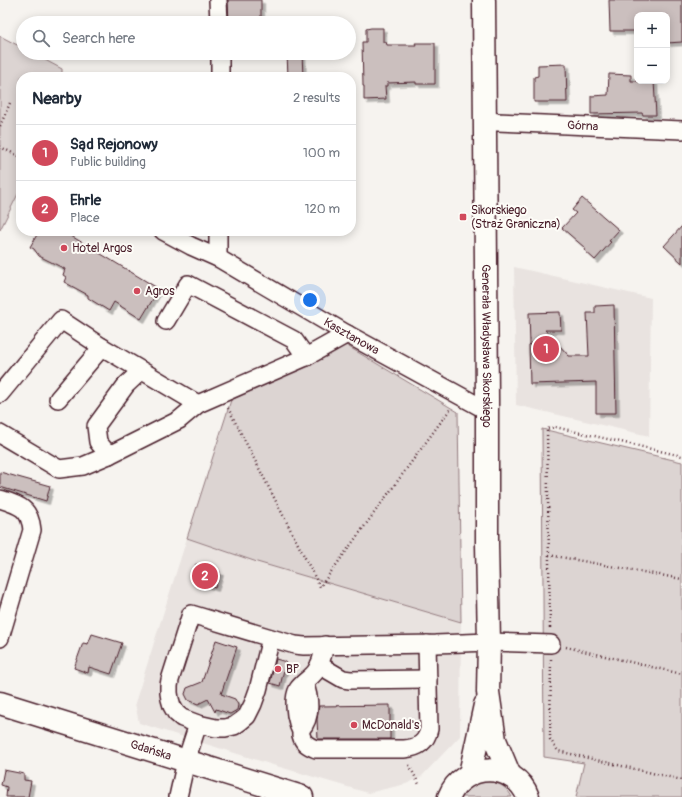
<!DOCTYPE html>
<meta charset="utf-8">
<style>
:root{--surface:#fff;--page:#f6f6f7;--text:#1f2937;--muted:#747a83;--line:#e0e1e3;--accent:#d1495b}
body{margin:0;font-family:Pangolin,sans-serif;background:var(--page);color:var(--text)}
.controls{position:absolute;right:12px;top:12px;display:grid;overflow:hidden;border-radius:8px;box-shadow:0 2px 10px #0003}
.controls button{width:36px;height:36px;display:grid;place-items:center;padding:0;border:0;border-bottom:1px solid var(--line);background:var(--surface);color:var(--text);font:20px sans-serif}
.you{position:absolute;left:310px;top:300px;width:14px;height:14px;margin:-10px;border:3px solid #fff;border-radius:50%;background:#1a73e8;box-shadow:0 0 0 6px #1a73e833}
.badge{display:grid;place-items:center;width:26px;height:26px;border-radius:50%;background:var(--accent);color:#fff;font-size:13px;font-weight:700}
.pin{position:absolute;translate:-50% -50%;border:2px solid #fff;box-shadow:0 1px 4px #0006}
.list{margin:0;padding:0;list-style:none}
h2{display:flex;justify-content:space-between;align-items:center;height:52px;margin:0;padding:0 16px;font-size:17px}
h2 small{font-size:13px;font-weight:400;color:var(--muted)}
.list li{display:grid;grid-template-columns:26px 1fr auto;gap:12px;align-items:center;box-sizing:border-box;height:56px;padding:0 16px;border-top:1px solid var(--line)}
.list b{display:block;font-size:15px;white-space:nowrap}
.list p{margin:0;font-size:13px;white-space:nowrap;color:var(--muted)}
.list em{font-size:13px;font-style:normal;color:var(--muted)}
.icon{flex:none;width:22px;height:22px;fill:none;stroke:currentColor;stroke-width:2;stroke-linecap:round;stroke-linejoin:round}
.map{position:relative;flex:none;width:682px;height:797px;overflow:hidden}
.search{position:absolute;background:var(--surface);box-shadow:0 2px 10px #0003;left:16px;top:16px;width:340px;height:44px;display:flex;align-items:center;gap:10px;box-sizing:border-box;padding:0 14px;border-radius:22px;color:var(--muted);font-size:15px}
.panel{position:absolute;background:var(--surface);box-shadow:0 2px 10px #0003;left:16px;top:72px;width:340px;height:164px;border-radius:16px}
.map>svg:first-child{display:block}
.built{fill:#e9e3e0}
.green{fill:#dcd4d2;stroke:#937a7e}
.building{fill:#cbbfbe;stroke:#4a1f2b;filter:url(#shadow)}
.lines{fill:none;stroke-linecap:round;stroke-linejoin:round}
.minor-casing{stroke:#4a1f2b;stroke-width:20}
.major-casing{stroke:#4a1f2b;stroke-width:25}
.path{stroke:#4a1f2b;stroke-width:2.5;stroke-dasharray:1 3;stroke-linecap:butt}
.minor{stroke:#fdfcf7;stroke-width:17}
.major{stroke:#fdfcf7;stroke-width:22}
.poi-dot{fill:#d1495b;stroke:#fdfcf7;stroke-width:1.5}
.labels{text-anchor:middle;stroke-width:4;stroke-linejoin:round;paint-order:stroke}
.street-label{font-size:12px;fill:#4a1f2b;stroke:#fdfcf7}
.poi-label{font-size:12px;fill:#4a1f2b;stroke:#fdfcf7;text-anchor:start}
</style>
<div class="map">
<svg width="682" height="797" viewBox="0 0 682 797">
<defs>
<filter id="shadow"><feDropShadow dx="3.5" dy="3.5" stdDeviation="0" flood-color="#0004"/></filter>
</defs>
<rect width="100%" height="100%" fill="#f6f3ef"/>
<filter id="ink" filterUnits="userSpaceOnUse"><feTurbulence type="fractalNoise" baseFrequency=".025" numOctaves="2"/><feDisplacementMap in="SourceGraphic" scale="8" xChannelSelector="R" yChannelSelector="G"/><feConvolveMatrix kernelMatrix="1 2 1 2 8 2 1 2 1" color-interpolation-filters="sRGB"/></filter>
<g filter="url(#ink)">
<path class="built" d="M 514,267 L 651,298 L 649,436 L 516,405 Z
M 187,538 L 257,562 L 461,622 L 460,736 L 421,777 L 406,784 L 368,793 L 273,765 L 139,723 L 135,703 Z"/>
<path class="green" d="M 0,36 L 23,48 L 23,53 L 32,53 L 62,69 L 62,77 L 21,77 L 21,188 L 0,230 Z
M 344,344 L 458,412 L 461,622 L 257,562 L 187,538 L 231,400 Z
M 542,429 L 682,462 L 682,797 L 576,797 L 584,763 L 544,757 Z
M 482,781 C 496,782 505,784 512,797 L 459,797 L 464,790 Z"/>
<path class="building" d="M 228,0 L 261,0 L 261,23 L 229,23 Z
M 609,0 L 682,0 L 682,42 L 667,43 L 667,15 L 637,15 L 637,31 L 610,31 Z
M 371,28 L 383,28 L 383,42 L 386,42 L 387,45 L 416,45 L 415,43 L 435,43 L 435,84 L 416,84 L 416,82 L 387,83 L 387,86 L 385,86 L 386,99 L 364,100 L 364,86 L 363,86 L 362,42 L 366,42 L 366,29 Z
M 287,53 L 302,53 L 303,77 L 288,77 Z
M 566,64 L 567,102 L 534,102 L 534,77 L 538,76 L 538,65 Z
M 609,74 L 631,75 L 631,81 L 654,81 L 656,115 L 643,115 L 642,113 L 591,114 L 591,96 L 608,95 Z
M 582,198 L 619,230 L 609,241 L 611,242 L 595,260 L 584,250 L 585,248 L 562,228 L 576,213 L 572,210 Z
M 682,226 L 682,263 L 664,246 Z
M 39,231 L 63,231 L 159,289 L 141,319 L 114,302 L 109,311 L 88,298 L 88,295 L 64,282 L 66,277 L 63,275 L 65,269 L 39,256 L 34,249 L 30,247 Z
M 614,305 L 616,413 L 596,413 L 596,382 L 530,384 L 529,345 L 530,344 L 529,313 L 560,312 L 561,330 L 545,330 L 569,356 L 589,356 L 587,313 L 595,313 L 595,306 Z
M 0,472 L 50,486 L 46,501 L 0,487 Z
M 196,564 L 220,572 L 215,588 L 191,580 Z
M 92,634 L 122,643 L 111,674 L 89,667 L 88,673 L 74,668 L 83,643 L 88,644 Z
M 216,640 L 237,647 L 221,694 L 235,699 L 238,705 L 237,710 L 230,714 L 216,709 L 215,712 L 208,699 L 198,704 L 188,700 L 185,694 L 187,688 L 202,682 Z
M 276,659 L 286,662 L 280,686 L 270,683 Z
M 390,705 L 390,739 L 318,739 L 317,719 L 319,706 Z
M 4,770 L 24,774 L 24,780 L 31,781 L 28,797 L 6,797 L 7,787 L 1,785 Z"/>
<g class="lines">
<defs>
<g id="minor">
<path d="M 218,0 L 219,23"/>
<path d="M 220,77 L 220,53"/>
<path id="s1" d="M 485,120 L 497,122 L 682,130"/>
<path id="s2" d="M 163,231 L 191,246 L 218,258 L 347,334 L 486,410"/>
<path d="M 218,258 L 218,231"/>
<path d="M 166,321 L 188,284 L 294,340 L 306,357"/>
<path d="M 0,394 L 61,320 L 102,347 L 198,404"/>
<path d="M 58,399 L 102,347"/>
<path d="M 0,434 L 59,469 L 83,466 L 109,455 L 179,420 L 198,404 L 306,357 L 347,334"/>
<path d="M 109,455 L 98,442 L 96,426 L 126,385 L 141,371"/>
<path d="M 0,499 C 19,505 30,508 32,530 L 0,638"/>
<path d="M 271,638 L 258,690 L 253,704 L 247,716 L 241,721 L 234,726 L 225,728 L 216,728 L 198,724 L 182,718 L 176,713 L 172,706 L 170,699 L 169,693 L 169,686 L 170,680 L 191,614 L 271,638 L 295,645 L 304,646 L 436,644 L 489,642 L 551,644"/>
<path d="M 325,645 C 323,654 321,664 316,671 C 311,678 303,682 298,689 C 293,698 295,714 298,723 C 299,728 298,724 300,729 C 301,731 301,732 301,735 C 303,743 308,746 316,749 L 404,749 C 418,748 426,743 429,729 L 427,644"/>
<path d="M 319,665 L 343,679 L 350,680 L 428,679"/>
<path d="M 301,729 C 312,717 310,697 304,683"/>
<path d="M 178,797 L 186,761 L 198,724"/>
</g>
<g id="major">
<path id="s3" d="M 484,0 L 487,399 L 487,544 L 489,642 L 488,692 L 495,740 L 510,776"/>
<path id="s4" d="M 0,703 L 302,797"/>
<path d="M 470,774 L 485,705"/>
<path d="M 449,797 C 463,762 515,761 528,797"/>
</g>
</defs>
<use href="#minor" class="minor-casing"/>
<use href="#major" class="major-casing"/>
<path class="path" d="M 0,126 L 10,103
M 0,147 L 21,157
M 228,408 L 320,587 L 451,408
M 549,555 L 682,579
M 550,628 L 547,429 L 555,427 L 682,456
M 566,647 L 682,674
M 551,659 L 550,739 L 558,751 L 682,780
M 409,765 L 420,786"/>
<use href="#minor" class="minor"/>
<use href="#major" class="major"/>
</g>
</g>
<g class="poi-dot">
<rect x="459" y="213" width="8" height="8" rx="2"/>
<circle cx="64" cy="248" r="4"/>
<circle cx="137" cy="291" r="4"/>
<circle cx="278" cy="669" r="4"/>
<circle cx="354" cy="725" r="4"/>
</g>
<g class="labels">
<g class="street-label">
<text dy="4" stroke="none"><textPath href="#s1" startOffset="98">Górna</textPath></text>
<text dy="4" stroke="none"><textPath href="#s2" startOffset="216">Kasztanowa</textPath></text>
<text dy="4" stroke="none"><textPath href="#s3" startOffset="346">Generała Władysława Sikorskiego</textPath></text>
<text dy="4" stroke="none"><textPath href="#s4" startOffset="158">Gdańska</textPath></text>
</g>
<g class="poi-label">
<text x="471" y="214">Sikorskiego<tspan x="471" dy="14">(Straż Graniczna)</tspan></text>
<text x="72" y="252">Hotel Argos</text>
<text x="145" y="295">Agros</text>
<text x="286" y="673">BP</text>
<text x="362" y="729">McDonald's</text>
</g>
</g>
</svg>
<div class="controls">
<button>+</button>
<button>−</button>
</div>
<div class="you"></div>
<div class="pin badge" style="left:546px;top:349px">1</div>
<div class="pin badge" style="left:205px;top:576px">2</div>
<div class="search"><svg class="icon" aria-label="search" viewBox="0 0 24 24"><circle cx="10" cy="10" r="6"/><path d="M15 15l6 6"/></svg>Search here</div>
<section class="panel">
<h2>Nearby<small>2 results</small></h2>
<ul class="list">
<li><span class="badge">1</span><div><b>Sąd Rejonowy</b><p>Public building</p></div><em>100 m</em></li>
<li><span class="badge">2</span><div><b>Ehrle</b><p>Place</p></div><em>120 m</em></li>
</ul>
</section>
</div>
